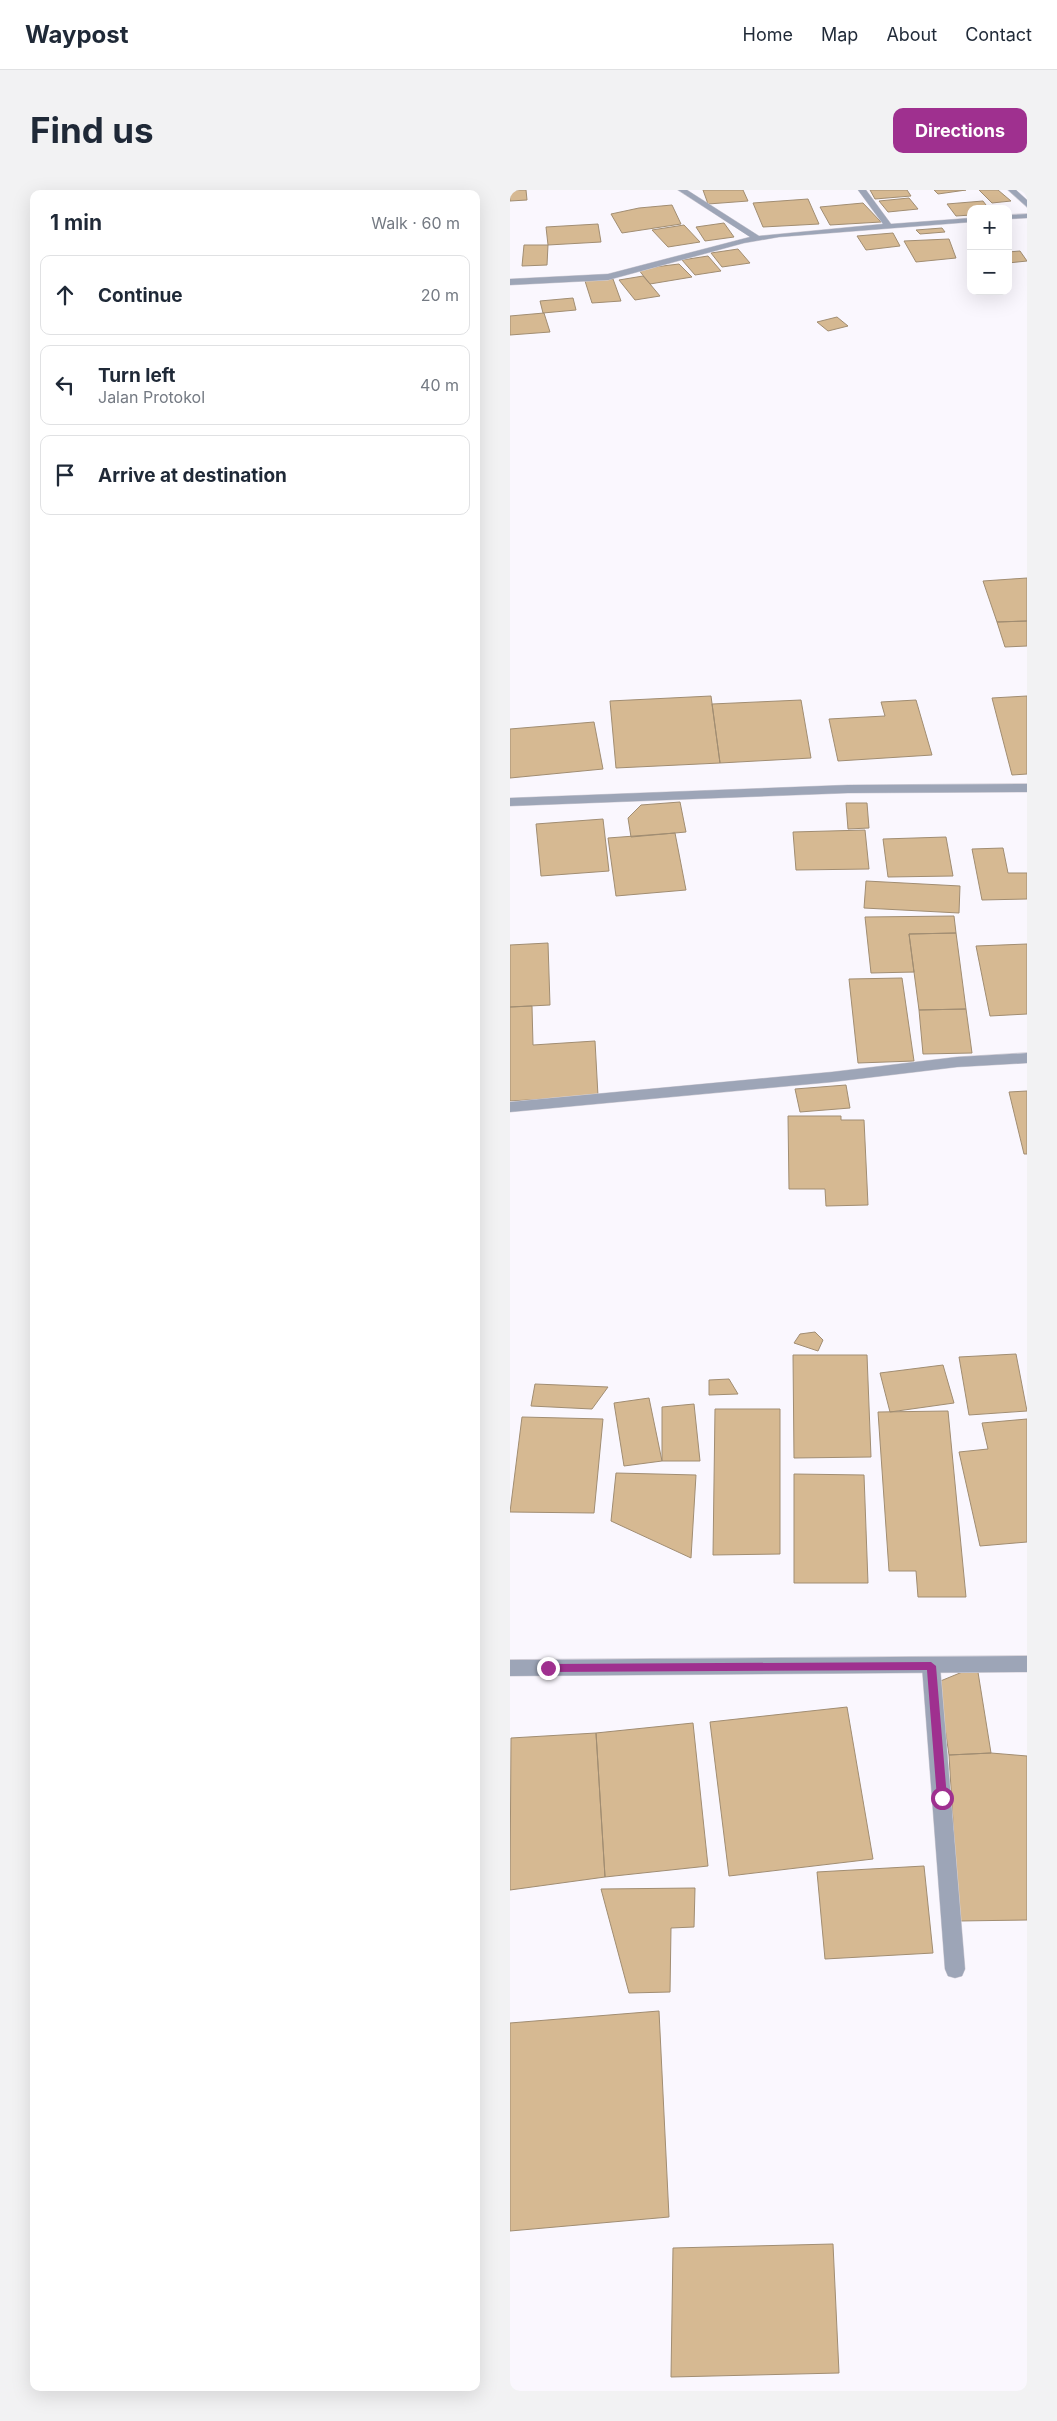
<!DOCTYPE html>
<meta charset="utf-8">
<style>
:root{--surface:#fff;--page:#f2f2f3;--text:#1f2937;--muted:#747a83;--line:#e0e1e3;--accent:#9f308f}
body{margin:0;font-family:Inter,sans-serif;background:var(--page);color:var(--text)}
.controls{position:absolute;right:15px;top:15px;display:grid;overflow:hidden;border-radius:10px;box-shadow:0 5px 20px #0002}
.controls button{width:45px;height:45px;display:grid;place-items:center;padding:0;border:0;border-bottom:1px solid var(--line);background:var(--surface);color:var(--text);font:25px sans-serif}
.stop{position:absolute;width:15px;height:15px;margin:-11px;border:4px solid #9f308f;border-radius:50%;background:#fff}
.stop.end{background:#9f308f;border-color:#fff;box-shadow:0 1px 5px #0008}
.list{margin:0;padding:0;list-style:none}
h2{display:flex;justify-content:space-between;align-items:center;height:65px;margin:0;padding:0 20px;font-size:21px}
h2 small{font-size:16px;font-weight:400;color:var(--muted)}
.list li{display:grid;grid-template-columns:32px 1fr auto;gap:15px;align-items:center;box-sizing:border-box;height:80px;margin:0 10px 10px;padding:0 10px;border:1px solid var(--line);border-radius:10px}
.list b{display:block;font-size:19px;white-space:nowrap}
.list p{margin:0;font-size:16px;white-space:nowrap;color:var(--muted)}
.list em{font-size:16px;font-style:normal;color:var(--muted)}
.icon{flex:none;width:28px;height:28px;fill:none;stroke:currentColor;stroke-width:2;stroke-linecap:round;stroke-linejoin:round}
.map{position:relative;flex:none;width:517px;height:2201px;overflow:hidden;border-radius:10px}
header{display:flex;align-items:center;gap:30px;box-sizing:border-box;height:70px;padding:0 25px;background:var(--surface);border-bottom:1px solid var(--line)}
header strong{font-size:24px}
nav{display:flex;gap:28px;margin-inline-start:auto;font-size:18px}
.intro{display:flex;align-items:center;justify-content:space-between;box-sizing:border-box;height:120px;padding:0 30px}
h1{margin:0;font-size:35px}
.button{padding:12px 22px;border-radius:10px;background:var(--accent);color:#fff;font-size:18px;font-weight:700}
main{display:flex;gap:30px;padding:0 30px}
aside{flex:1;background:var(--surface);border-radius:10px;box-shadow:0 5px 20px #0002}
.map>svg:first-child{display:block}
.building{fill:#d6b992;stroke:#a18d72}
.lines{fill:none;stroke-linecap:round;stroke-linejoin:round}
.minor-casing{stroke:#d5d1d9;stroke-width:1}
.tertiary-casing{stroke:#d5d1d9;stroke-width:1}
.minor{fill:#9da5b7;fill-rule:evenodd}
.tertiary{fill:#9da5b7;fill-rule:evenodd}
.route{fill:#9f308f}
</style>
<header>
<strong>Waypost</strong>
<nav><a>Home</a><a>Map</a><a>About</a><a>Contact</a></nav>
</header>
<div class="intro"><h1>Find us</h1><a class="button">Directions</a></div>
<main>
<aside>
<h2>1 min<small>Walk · 60 m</small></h2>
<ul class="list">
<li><svg class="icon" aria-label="ahead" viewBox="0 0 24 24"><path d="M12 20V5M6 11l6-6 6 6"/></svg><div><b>Continue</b></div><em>20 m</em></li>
<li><svg class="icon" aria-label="left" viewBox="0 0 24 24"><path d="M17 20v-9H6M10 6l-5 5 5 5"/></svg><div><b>Turn left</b><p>Jalan Protokol</p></div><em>40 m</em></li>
<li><svg class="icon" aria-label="arrive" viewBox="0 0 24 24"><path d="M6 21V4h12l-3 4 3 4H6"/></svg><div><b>Arrive at destination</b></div></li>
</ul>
</aside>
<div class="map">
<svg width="517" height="2201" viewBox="0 0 517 2201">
<rect width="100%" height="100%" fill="#faf7fe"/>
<path class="building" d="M 0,0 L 16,0 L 17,10 L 0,11 Z
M 193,0 L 233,0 L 238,11 L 198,14 Z
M 360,0 L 397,0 L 401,6 L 365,9 Z
M 424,0 L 456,0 L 428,4 Z
M 469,0 L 488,0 L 501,11 L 482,13 Z
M 399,8 L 408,19 L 378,22 L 369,11 Z
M 298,9 L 309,34 L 253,37 L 243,13 Z
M 473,11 L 479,19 L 461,19 L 461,25 L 446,26 L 437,14 Z
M 353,13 L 371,32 L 320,35 L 310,17 Z
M 162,15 L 171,34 L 112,43 L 101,24 L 129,18 Z
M 214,33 L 224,47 L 195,51 L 186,37 Z
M 88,34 L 91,52 L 38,55 L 36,37 Z
M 174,35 L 190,52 L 158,57 L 142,40 Z
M 432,38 L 435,42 L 410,44 L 406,40 Z
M 383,43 L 390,56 L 356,60 L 347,46 Z
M 439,49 L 446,68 L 406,72 L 394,51 Z
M 14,55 L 38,55 L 37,75 L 12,76 Z
M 228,59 L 240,73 L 212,77 L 201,63 Z
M 510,61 L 517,71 L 498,73 L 498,62 Z
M 198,66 L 211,81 L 185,85 L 172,70 Z
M 169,74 L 182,87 L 140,94 L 128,79 Z
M 133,86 L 140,94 L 150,106 L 125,110 L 109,90 Z
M 103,89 L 111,111 L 82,113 L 75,91 Z
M 63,108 L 66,120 L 33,123 L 30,111 Z
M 34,123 L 40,142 L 0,145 L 0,126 Z
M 327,127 L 338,136 L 318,141 L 307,132 Z
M 517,388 L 517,431 L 487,432 L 473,391 Z
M 517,431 L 517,456 L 495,457 L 487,432 Z
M 201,506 L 210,573 L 106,578 L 100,511 Z
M 517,506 L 517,584 L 502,585 L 482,508 Z
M 291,510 L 301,568 L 210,573 L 202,514 Z
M 406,510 L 422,565 L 328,571 L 319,529 L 375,526 L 371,512 Z
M 84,532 L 93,579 L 0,588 L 0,539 Z
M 170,612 L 176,642 L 121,647 L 118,628 L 131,615 Z
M 336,613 L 357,613 L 359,638 L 338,639 Z
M 93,629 L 99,681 L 31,686 L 26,634 Z
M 355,640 L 359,679 L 286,680 L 283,642 Z
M 165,643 L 176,700 L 106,706 L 98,648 Z
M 436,647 L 443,686 L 378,687 L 373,649 Z
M 493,658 L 498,683 L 517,683 L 517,709 L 472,710 L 462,659 Z
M 356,691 L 450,696 L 449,723 L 354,718 Z
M 444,726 L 446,743 L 399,744 L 404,782 L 361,783 L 355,727 Z
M 446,743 L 456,819 L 409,820 L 399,744 Z
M 38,753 L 40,815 L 0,817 L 0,755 Z
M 517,754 L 517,824 L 480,826 L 466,756 Z
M 392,788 L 404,871 L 348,873 L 339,789 Z
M 22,816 L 23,855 L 85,851 L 88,906 L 0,911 L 0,817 Z
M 456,819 L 462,863 L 413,864 L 409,820 Z
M 336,895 L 340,918 L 290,922 L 285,899 Z
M 517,901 L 517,964 L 514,964 L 499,902 Z
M 278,926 L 331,926 L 331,930 L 354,930 L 358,1015 L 316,1016 L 315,999 L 279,999 Z
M 305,1142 L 313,1150 L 308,1161 L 284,1153 L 290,1144 Z
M 506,1164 L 517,1221 L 459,1225 L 449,1167 Z
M 283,1165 L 357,1165 L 361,1267 L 284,1268 Z
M 433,1175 L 444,1213 L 380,1222 L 370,1183 Z
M 219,1189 L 228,1204 L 199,1205 L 199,1190 Z
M 25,1194 L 98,1197 L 82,1219 L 21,1216 Z
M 139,1208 L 152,1271 L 114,1276 L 104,1213 Z
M 184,1214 L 190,1271 L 152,1271 L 152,1217 Z
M 205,1219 L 270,1219 L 270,1364 L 203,1365 Z
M 438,1221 L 456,1407 L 408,1407 L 406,1381 L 379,1381 L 368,1222 Z
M 12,1227 L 93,1229 L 84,1323 L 0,1322 Z
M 517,1229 L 517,1352 L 470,1356 L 449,1262 L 478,1259 L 472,1233 Z
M 106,1283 L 186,1285 L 181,1368 L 101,1331 Z
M 284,1284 L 354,1285 L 358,1393 L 284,1393 Z
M 467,1476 L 481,1563 L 439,1565 L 428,1492 Z
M 337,1517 L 363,1669 L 219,1686 L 200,1532 Z
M 183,1533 L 198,1676 L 95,1687 L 86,1543 Z
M 86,1543 L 95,1687 L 0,1700 L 1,1548 Z
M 481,1563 L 517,1566 L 517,1730 L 449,1731 L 439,1565 Z
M 414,1676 L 423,1763 L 315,1769 L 307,1682 Z
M 185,1698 L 184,1737 L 161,1738 L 160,1802 L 119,1803 L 91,1699 Z
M 149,1821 L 159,2027 L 0,2041 L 0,1833 Z
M 323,2054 L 329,2183 L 161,2187 L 163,2058 Z"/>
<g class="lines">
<defs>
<path id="minor" d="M 168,0 L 177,0 L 249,46 L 373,34 L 348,0 L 356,0 L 381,34 L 461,28 L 461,32 L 269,47 L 234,53 L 98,90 L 0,95 L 0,89 L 98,84 L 240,47 Z
M 498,0 L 506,0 L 517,10 L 517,17 Z
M 517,24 L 517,28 L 498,29 L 498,25 Z
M 517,594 L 517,602 L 338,603 L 0,616 L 0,608 L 338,595 Z
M 517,863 L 517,873 L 447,877 L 322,892 L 0,922 L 0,912 L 322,882 L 447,867 Z
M 421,1468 L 427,1471 L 430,1476 L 455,1779 L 452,1786 L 445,1788 L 438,1786 L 435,1779 L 412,1476 L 415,1471 Z"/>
<path id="tertiary" d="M 517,1466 L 517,1482 L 0,1486 L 0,1470 Z"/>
</defs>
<use href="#minor" class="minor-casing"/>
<use href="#tertiary" class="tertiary-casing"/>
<use href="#minor" class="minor"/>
<use href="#tertiary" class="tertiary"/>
</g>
<path class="route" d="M 421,1472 L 426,1476 L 437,1608 L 432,1613 L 427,1608 L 417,1480 L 38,1482 L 34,1478 L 38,1474 Z"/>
</svg>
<div class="controls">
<button>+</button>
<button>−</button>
</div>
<div class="stop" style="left:432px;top:1608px"></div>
<div class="stop end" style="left:38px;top:1478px"></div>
</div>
</main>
